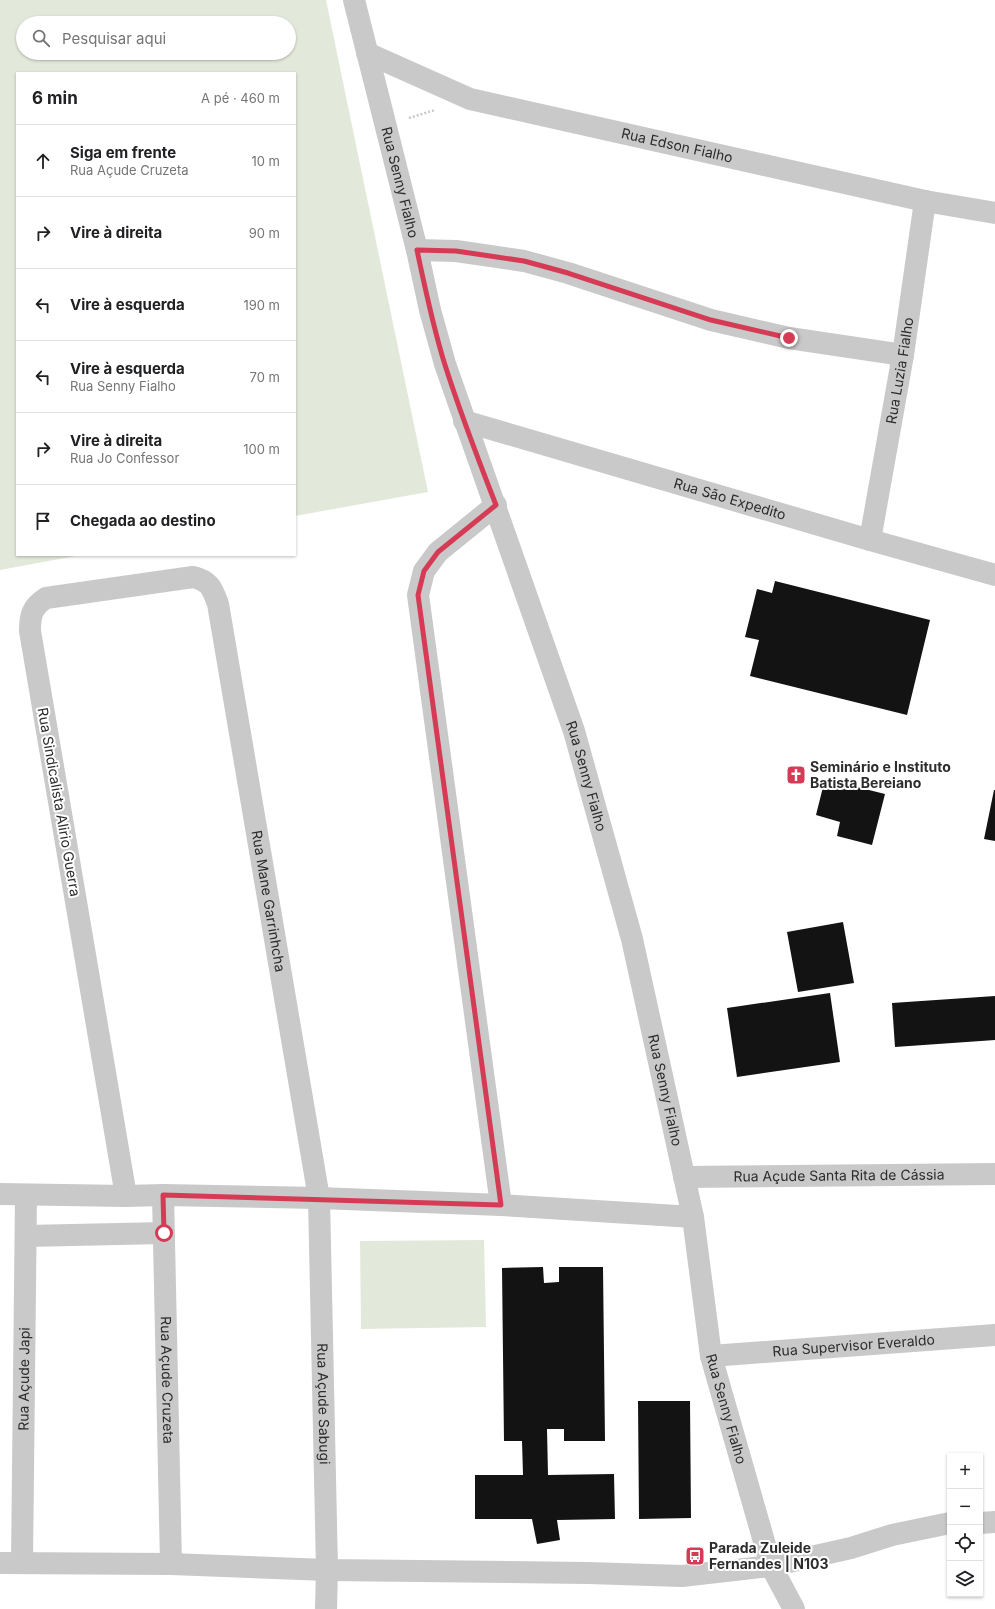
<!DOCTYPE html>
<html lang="pt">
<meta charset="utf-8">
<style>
:root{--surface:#fff;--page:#f2f2f2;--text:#202124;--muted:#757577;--line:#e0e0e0}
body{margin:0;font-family:Inter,sans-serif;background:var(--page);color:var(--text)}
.controls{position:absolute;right:12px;bottom:12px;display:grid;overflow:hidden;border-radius:0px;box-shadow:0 1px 3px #0004}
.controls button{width:36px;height:36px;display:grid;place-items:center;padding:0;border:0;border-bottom:1px solid var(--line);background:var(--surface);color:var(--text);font:20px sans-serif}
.stop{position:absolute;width:12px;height:12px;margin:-9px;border:3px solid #d63b55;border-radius:50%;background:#fff}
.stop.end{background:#d63b55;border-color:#fff;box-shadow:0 1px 4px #0008}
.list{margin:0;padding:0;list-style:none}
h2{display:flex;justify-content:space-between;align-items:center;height:52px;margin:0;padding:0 16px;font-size:17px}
h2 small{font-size:13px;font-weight:400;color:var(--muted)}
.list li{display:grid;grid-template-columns:26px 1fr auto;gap:12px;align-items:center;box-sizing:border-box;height:72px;padding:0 16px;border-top:1px solid var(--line)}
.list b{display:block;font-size:15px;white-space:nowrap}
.list p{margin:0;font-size:13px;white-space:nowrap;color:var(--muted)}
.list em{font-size:13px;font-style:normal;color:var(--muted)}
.icon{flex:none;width:22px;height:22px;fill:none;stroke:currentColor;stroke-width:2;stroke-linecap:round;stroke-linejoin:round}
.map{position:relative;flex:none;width:995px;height:1609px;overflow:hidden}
.search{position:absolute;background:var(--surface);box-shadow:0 1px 3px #0004;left:16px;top:16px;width:280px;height:44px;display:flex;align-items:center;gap:10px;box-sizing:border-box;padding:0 14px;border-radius:22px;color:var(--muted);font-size:15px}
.panel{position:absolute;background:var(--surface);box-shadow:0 1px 3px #0004;left:16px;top:72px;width:280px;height:484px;border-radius:0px}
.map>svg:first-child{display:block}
.green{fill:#e3e9da;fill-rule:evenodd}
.building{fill:#131313}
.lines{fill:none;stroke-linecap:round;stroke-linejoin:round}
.path{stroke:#c9c9c9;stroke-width:2.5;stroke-dasharray:2 2;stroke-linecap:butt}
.minor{stroke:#c9c9c9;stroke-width:22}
.route{stroke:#d63b55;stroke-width:5}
.labels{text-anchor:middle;stroke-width:4;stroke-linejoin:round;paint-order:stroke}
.street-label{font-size:14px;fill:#2c2c2c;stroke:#fff}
.poi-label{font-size:14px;font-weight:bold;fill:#2c2c2c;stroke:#fff;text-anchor:start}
</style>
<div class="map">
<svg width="995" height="1609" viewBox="0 0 995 1609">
<rect width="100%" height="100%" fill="#fff"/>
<path class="green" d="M 0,0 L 326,0 L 428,492 L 295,516 L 295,73 L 17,73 L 17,555 L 81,555 L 0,570 ZM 23,23 L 289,23 L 289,53 L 23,53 Z
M 484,1240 L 486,1327 L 361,1329 L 360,1241 Z"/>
<path class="building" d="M 775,581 L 930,620 L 907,715 L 750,676 L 759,640 L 745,637 L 757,589 L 772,593 Z
M 825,779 L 885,794 L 872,845 L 837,836 L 840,822 L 816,815 Z
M 994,790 L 995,790 L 995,841 L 984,839 Z
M 843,922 L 854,983 L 798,992 L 787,932 Z
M 830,993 L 840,1062 L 737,1077 L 727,1008 Z
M 995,996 L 995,1040 L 895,1047 L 892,1003 Z
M 543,1267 L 544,1283 L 559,1282 L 559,1267 L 603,1267 L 605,1441 L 564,1441 L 564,1429 L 547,1429 L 548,1475 L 614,1474 L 615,1519 L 557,1520 L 560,1540 L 537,1544 L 532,1519 L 475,1519 L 475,1475 L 523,1475 L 522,1441 L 504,1441 L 502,1268 Z
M 638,1401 L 690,1401 L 691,1518 L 639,1519 Z"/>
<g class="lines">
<path class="path" d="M 409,118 L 435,110"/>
<g class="minor">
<path id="s1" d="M 354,0 L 417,250 L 430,310 L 445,364 L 574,731 L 632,939 L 693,1217 L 711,1356 L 771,1566 L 794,1609"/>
<path id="s2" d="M 367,53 L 470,99 L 925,201 L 995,213"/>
<path d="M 417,250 L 456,251 L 524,261 L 568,273 L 711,320 L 789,338 L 903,355"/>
<path id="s3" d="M 464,421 L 870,540 L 995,575"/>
<path d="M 496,505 L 438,552 L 424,571 L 418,595 L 501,1205"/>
<path id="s4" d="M 870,540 L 903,355 L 925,201"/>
<path id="s5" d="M 684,1177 L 995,1174"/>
<path d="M 0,1194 L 126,1196 L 163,1195 L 319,1198 L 501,1205 L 693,1217"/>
<path id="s6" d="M 163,1195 L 171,1564"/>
<path id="s7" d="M 126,1196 L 30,631 C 30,615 32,607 46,598 L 193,577 C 210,581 212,588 218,604 L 319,1198 L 327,1570 L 326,1609"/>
<path d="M 26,1236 L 164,1233"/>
<path id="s8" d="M 711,1356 L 995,1335"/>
<path d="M 980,1523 L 995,1522"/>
<path d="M 0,1563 L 171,1564 L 327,1570 L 588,1573 L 682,1576 L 771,1566 L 851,1548 L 892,1535 L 950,1523"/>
<path id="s9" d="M 22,1563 L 26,1195"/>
</g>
</g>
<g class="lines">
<path class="route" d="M 164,1233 L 163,1195 L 501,1205 L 418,595 L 424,571 L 438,552 L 496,505 C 478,459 460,412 445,365 C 433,327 425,288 417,250 L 456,251 L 524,261 L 568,273 L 711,320 L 789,338"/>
</g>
<defs>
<symbol id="church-square" viewBox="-11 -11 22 22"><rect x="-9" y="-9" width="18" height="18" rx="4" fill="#d63b55" stroke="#fff"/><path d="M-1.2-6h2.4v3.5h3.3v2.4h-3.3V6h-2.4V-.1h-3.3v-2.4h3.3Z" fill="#fff"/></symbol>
<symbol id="bus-square" viewBox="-11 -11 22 22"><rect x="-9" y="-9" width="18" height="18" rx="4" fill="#d63b55" stroke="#fff"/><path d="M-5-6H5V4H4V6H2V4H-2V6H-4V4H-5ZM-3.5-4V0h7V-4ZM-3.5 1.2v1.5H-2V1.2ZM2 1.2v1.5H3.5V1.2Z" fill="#fff"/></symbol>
</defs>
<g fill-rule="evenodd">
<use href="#church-square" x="785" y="764" width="22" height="22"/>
<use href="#bus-square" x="684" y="1545" width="22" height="22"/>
</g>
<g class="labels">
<g class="street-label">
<text dy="5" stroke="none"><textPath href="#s2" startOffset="325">Rua Edson Fialho</textPath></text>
<text dy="5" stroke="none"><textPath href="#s1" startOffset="188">Rua Senny Fialho</textPath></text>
<text dy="5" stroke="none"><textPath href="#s4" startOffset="172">Rua Luzia Fialho</textPath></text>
<text dy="5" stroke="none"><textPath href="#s3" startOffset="277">Rua São Expedito</textPath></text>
<text dy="5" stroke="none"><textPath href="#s1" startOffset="811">Rua Senny Fialho</textPath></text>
<text transform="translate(59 802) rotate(80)" y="5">Rua Sindicalista Alirio Guerra</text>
<text dy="5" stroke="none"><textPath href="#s7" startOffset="1101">Rua Mane Garrinhcha</textPath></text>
<text dy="5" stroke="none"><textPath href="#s1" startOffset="1135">Rua Senny Fialho</textPath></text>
<text dy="5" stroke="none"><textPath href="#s5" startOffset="155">Rua Açude Santa Rita de Cássia</textPath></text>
<text dy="5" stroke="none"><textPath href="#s8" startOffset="143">Rua Supervisor Everaldo</textPath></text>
<text dy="5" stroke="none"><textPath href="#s9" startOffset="184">Rua Açude Japi</textPath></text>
<text dy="5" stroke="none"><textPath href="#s6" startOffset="185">Rua Açude Cruzeta</textPath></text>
<text dy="5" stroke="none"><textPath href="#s7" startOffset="1608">Rua Açude Sabugi</textPath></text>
<text dy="5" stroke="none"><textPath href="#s1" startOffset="1460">Rua Senny Fialho</textPath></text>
</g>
<g class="poi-label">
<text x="810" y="772">Seminário e Instituto<tspan x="810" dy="16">Batista Bereiano</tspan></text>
<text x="709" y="1553">Parada Zuleide<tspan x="709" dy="16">Fernandes | N103</tspan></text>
</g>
</g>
</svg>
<div class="controls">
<button>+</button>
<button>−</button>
<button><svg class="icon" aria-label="locate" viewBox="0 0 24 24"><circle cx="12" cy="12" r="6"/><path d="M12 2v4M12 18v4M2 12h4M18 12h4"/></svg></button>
<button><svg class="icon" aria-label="layers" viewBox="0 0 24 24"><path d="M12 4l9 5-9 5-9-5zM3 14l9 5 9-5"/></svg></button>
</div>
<div class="stop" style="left:164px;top:1233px"></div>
<div class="stop end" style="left:789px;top:338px"></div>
<div class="search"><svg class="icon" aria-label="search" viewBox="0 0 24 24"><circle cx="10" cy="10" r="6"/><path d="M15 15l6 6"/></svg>Pesquisar aqui</div>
<section class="panel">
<h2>6 min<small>A pé · 460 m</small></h2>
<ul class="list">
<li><svg class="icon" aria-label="ahead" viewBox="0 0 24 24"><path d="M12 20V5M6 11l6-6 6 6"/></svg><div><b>Siga em frente</b><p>Rua Açude Cruzeta</p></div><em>10 m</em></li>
<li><svg class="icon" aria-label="right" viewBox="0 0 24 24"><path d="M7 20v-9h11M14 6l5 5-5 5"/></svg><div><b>Vire à direita</b></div><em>90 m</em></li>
<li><svg class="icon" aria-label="left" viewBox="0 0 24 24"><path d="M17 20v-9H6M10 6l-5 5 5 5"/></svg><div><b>Vire à esquerda</b></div><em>190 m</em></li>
<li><svg class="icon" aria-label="left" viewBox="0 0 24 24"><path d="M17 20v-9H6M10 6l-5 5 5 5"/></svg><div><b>Vire à esquerda</b><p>Rua Senny Fialho</p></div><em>70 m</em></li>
<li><svg class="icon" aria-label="right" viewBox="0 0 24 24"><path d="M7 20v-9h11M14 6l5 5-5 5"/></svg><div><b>Vire à direita</b><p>Rua Jo Confessor</p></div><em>100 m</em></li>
<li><svg class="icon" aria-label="arrive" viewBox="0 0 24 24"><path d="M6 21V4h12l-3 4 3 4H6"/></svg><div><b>Chegada ao destino</b></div></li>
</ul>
</section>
</div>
